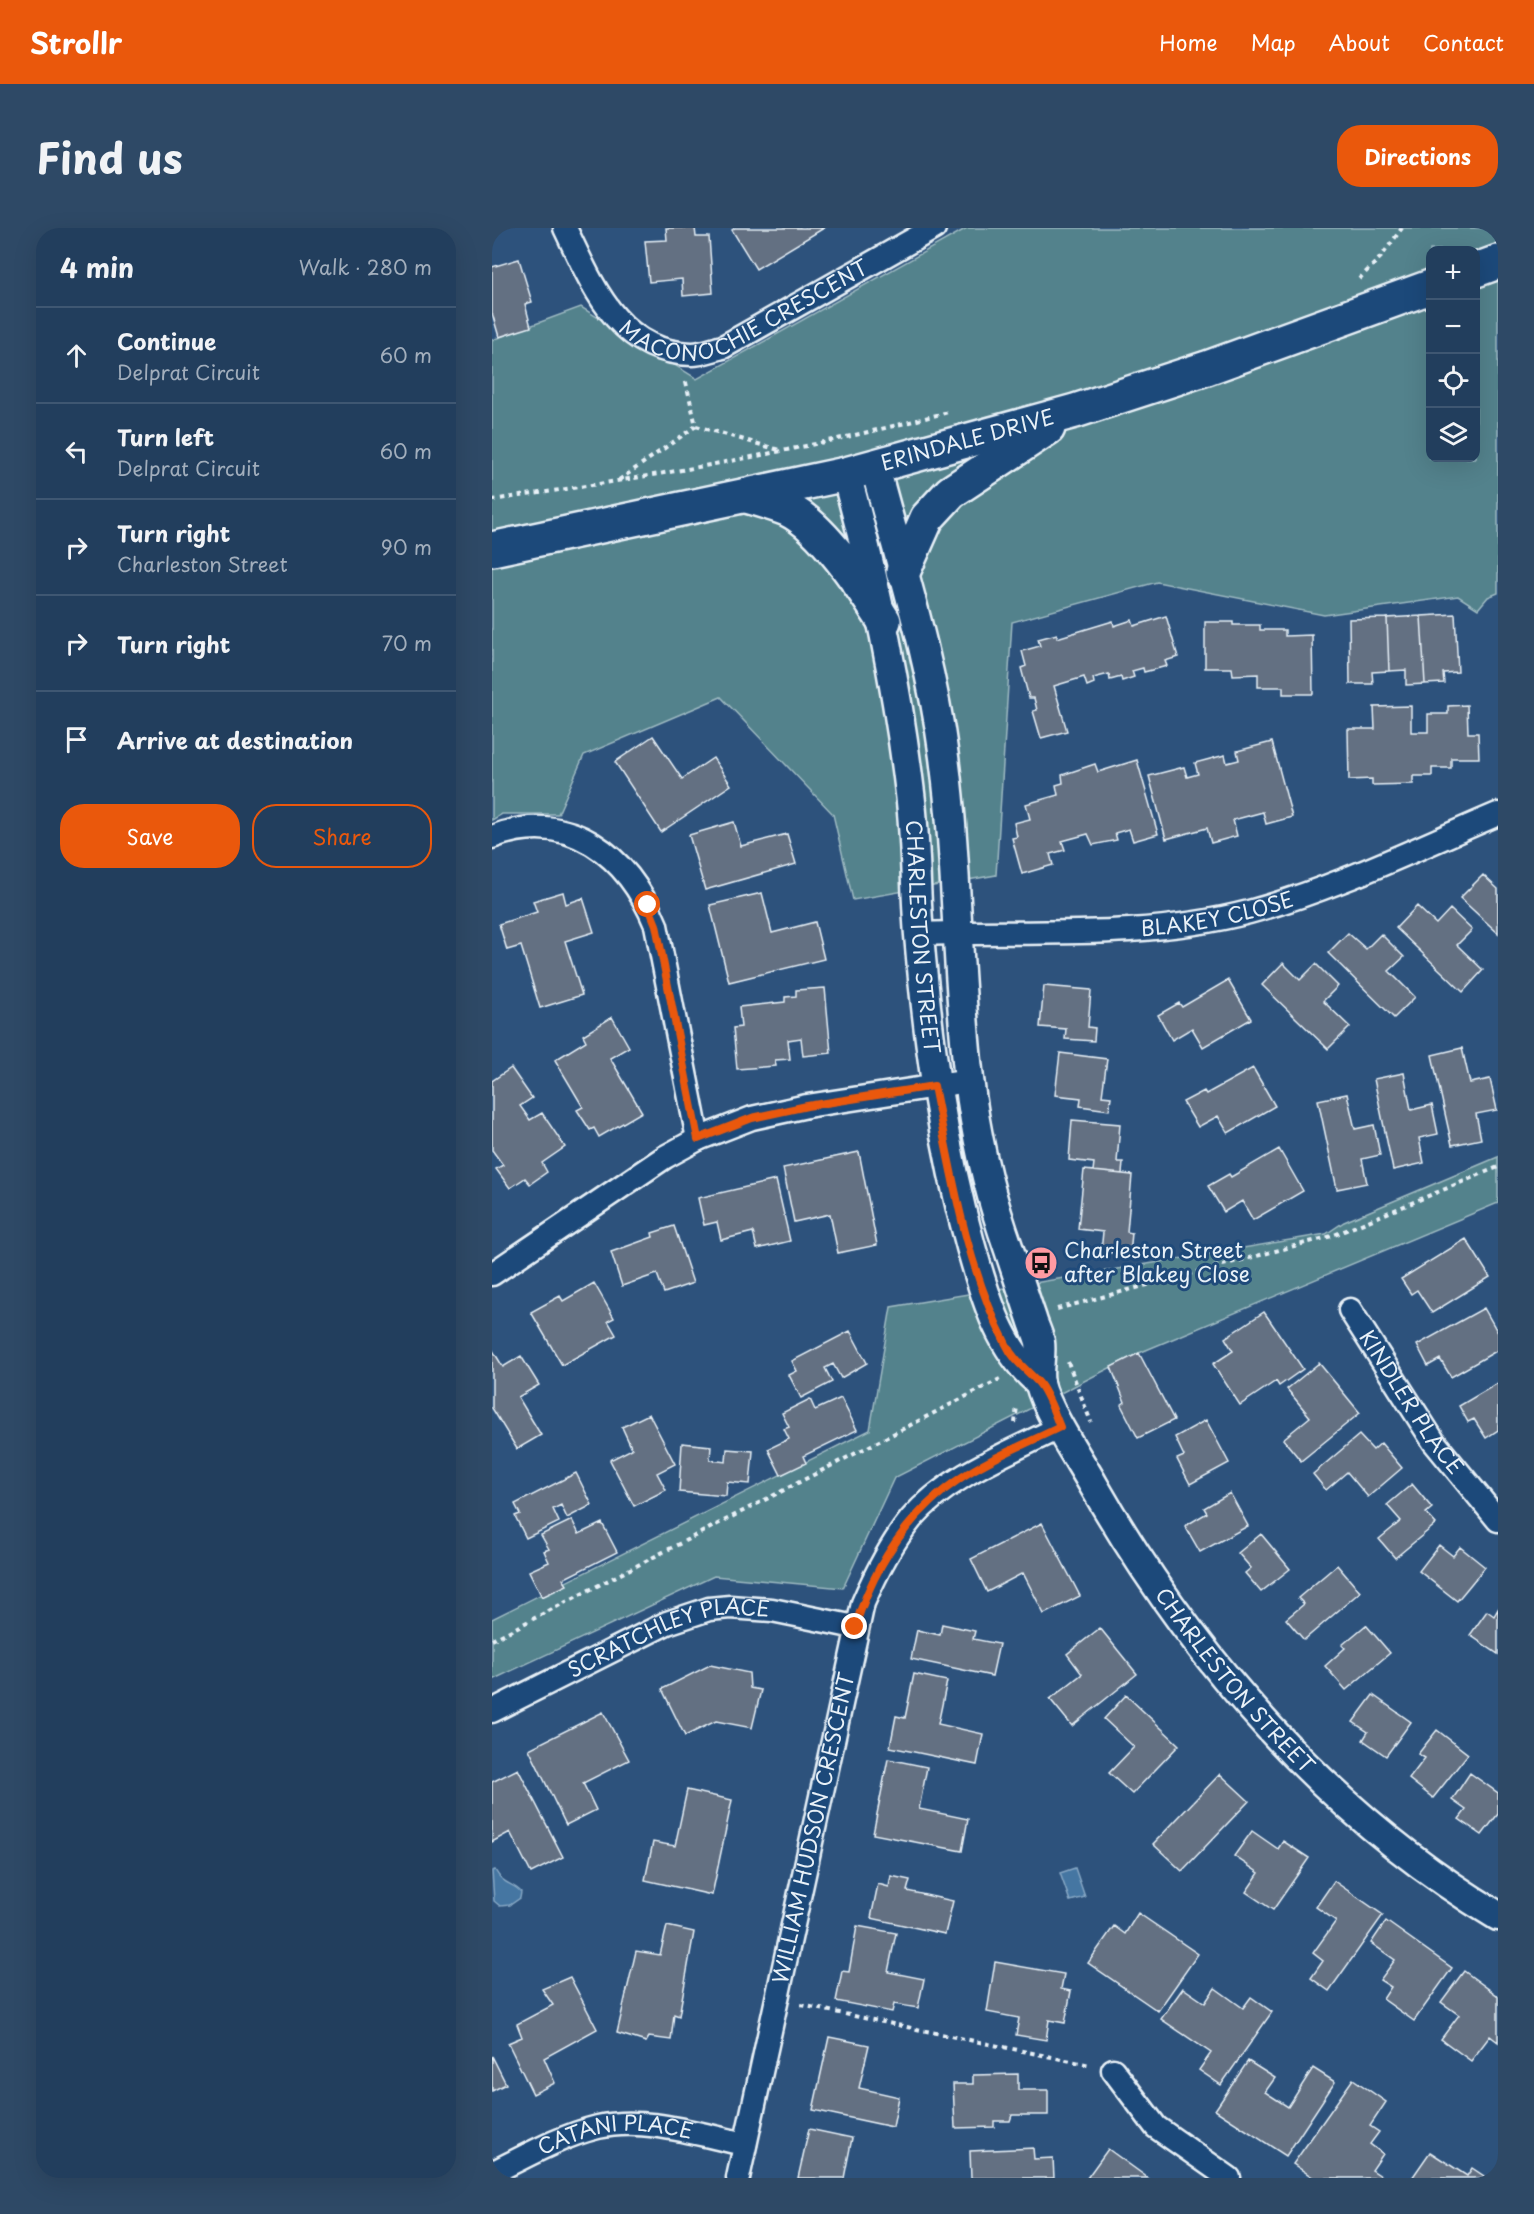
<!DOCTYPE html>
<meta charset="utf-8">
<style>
:root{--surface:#223e5d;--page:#2e4966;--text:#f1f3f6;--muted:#a2aebc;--line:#3f5772;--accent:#ea580c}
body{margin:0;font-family:"Playpen Sans",sans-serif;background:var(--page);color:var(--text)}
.controls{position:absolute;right:18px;top:18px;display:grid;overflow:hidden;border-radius:12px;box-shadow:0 6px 24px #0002}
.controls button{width:54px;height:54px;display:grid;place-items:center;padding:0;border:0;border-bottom:2px solid var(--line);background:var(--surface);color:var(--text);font:30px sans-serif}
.stop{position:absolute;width:18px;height:18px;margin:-14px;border:4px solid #ea580c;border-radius:50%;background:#fff}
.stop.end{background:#ea580c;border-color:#fff;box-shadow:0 2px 6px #0008}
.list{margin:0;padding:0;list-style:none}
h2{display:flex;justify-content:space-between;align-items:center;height:78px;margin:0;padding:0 24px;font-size:26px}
h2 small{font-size:20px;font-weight:400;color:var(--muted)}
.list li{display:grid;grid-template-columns:39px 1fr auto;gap:18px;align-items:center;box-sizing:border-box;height:96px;padding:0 24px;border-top:2px solid var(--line)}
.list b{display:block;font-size:22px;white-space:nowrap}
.list p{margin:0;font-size:20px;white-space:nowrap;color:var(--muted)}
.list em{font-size:20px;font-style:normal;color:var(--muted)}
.actions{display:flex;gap:12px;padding:18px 24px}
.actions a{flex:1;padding:14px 0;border:2px solid var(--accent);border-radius:24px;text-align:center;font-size:21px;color:var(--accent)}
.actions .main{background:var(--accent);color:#fff}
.icon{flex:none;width:33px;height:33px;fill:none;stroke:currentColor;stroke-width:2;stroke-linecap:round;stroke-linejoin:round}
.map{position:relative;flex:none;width:1006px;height:1950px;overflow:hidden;border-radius:24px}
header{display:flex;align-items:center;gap:36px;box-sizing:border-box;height:84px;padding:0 30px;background:var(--accent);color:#fff}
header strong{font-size:28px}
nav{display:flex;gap:33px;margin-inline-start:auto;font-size:21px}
.intro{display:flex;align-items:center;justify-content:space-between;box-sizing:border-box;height:144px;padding:0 36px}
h1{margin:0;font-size:42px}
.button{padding:15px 27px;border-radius:24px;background:var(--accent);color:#fff;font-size:21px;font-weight:700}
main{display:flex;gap:36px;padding:0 36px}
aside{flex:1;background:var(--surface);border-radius:24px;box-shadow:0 6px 24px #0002}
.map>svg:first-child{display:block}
.green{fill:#53828c;stroke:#9ebac2;stroke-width:1.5;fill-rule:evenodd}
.water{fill:#4576a2;stroke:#86a7c4;stroke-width:1.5}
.building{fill:#637082;stroke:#e8f1f8;stroke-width:1.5}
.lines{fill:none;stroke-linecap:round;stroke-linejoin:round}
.minor-casing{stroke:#e8f1f8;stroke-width:27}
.tertiary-casing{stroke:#e8f1f8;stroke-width:33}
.primary-casing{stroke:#e8f1f8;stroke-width:38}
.path{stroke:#e8f1f8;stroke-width:4;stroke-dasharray:4.5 4.5;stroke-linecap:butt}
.minor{stroke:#1f4a7a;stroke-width:22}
.tertiary{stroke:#1f4a7a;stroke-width:28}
.primary{stroke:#1f4a7a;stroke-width:33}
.route{stroke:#ea580c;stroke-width:8}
.labels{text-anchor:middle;stroke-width:6;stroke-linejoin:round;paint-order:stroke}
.street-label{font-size:21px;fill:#e8f1f8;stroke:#1f4a7a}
.poi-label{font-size:21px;fill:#e8f1f8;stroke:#1f4a7a;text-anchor:start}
</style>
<header>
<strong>Strollr</strong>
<nav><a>Home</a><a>Map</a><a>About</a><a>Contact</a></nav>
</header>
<div class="intro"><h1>Find us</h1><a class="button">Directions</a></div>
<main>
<aside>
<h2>4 min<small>Walk · 280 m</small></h2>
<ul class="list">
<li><svg class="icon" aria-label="ahead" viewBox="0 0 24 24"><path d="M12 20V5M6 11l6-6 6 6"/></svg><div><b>Continue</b><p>Delprat Circuit</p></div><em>60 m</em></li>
<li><svg class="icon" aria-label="left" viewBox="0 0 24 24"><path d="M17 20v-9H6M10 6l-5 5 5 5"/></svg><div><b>Turn left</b><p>Delprat Circuit</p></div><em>60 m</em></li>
<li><svg class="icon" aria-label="right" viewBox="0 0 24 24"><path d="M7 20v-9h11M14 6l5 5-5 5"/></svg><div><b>Turn right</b><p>Charleston Street</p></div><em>90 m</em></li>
<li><svg class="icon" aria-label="right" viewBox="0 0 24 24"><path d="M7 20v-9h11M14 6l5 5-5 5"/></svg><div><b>Turn right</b></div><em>70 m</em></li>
<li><svg class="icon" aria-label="arrive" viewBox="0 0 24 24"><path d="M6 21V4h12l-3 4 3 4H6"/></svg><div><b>Arrive at destination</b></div></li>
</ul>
<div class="actions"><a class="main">Save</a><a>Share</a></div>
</aside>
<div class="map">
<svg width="1006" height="1950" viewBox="0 0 1006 1950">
<rect width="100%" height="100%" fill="#2d527c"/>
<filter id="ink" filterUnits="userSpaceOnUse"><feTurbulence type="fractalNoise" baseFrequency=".0167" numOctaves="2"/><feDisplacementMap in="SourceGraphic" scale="12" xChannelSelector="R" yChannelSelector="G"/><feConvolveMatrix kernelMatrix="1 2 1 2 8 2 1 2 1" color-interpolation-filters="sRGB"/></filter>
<g filter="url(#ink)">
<path class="green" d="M 475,0 L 1006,0 L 1006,365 L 996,369 L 986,381 L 966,368 L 832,387 L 665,354 L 520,394 L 504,647 L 361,672 L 341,586 L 229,469 L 92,527 L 66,586 L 10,586 L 0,592 L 0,112 L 89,79 L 205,151 ZM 938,22 L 984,22 L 984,230 L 938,230 Z
M 1006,929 L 1006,975 L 647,1125 L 402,1250 L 351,1360 L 222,1348 L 0,1452 L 0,1391 L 378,1202 L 399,1079 L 834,1006 L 852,994 Z"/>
<path class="water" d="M 583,1640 L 593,1669 L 578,1673 L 568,1645 Z
M 3,1642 C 11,1657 21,1655 29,1664 L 28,1670 L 18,1677 L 8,1678 L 2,1673 L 0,1643 Z"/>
<path class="building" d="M 174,0 L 203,0 L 204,9 L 217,9 L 221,65 L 191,68 L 190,51 L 157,54 L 153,13 L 175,12 Z
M 243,0 L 332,0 L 264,41 L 240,2 Z
M 27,31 L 40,74 L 33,76 L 39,99 L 7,109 L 0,85 L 0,39 Z
M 963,386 L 966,444 L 951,445 L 952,455 L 933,456 L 929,388 Z
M 674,388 L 686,429 L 673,433 L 675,438 L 652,444 L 651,440 L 640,443 L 642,449 L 630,453 L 629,449 L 618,452 L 617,446 L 601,450 L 602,455 L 595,458 L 592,449 L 562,458 L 575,503 L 549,510 L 541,483 L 545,482 L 542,470 L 537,470 L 529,440 L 534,438 L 530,423 L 548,418 L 546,411 L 565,406 L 565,410 L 621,393 L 622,398 L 640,392 L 642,398 Z
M 929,388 L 933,456 L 914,457 L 914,442 L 897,443 L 895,390 Z
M 895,390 L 897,443 L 880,444 L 881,456 L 858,456 L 857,391 Z
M 713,394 L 741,394 L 741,397 L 768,397 L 768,402 L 793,402 L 793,408 L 820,407 L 821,466 L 791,466 L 791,459 L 766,459 L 766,446 L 741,447 L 740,440 L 713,440 Z
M 975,477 L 976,505 L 986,505 L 987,530 L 959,530 L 959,540 L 940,540 L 940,548 L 921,548 L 921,556 L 880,557 L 880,551 L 857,552 L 856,501 L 883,501 L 882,479 L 919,478 L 919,504 L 936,504 L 936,486 L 956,486 L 956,478 Z
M 161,508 L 190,551 L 221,530 L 239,557 L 169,604 L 123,534 Z
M 780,514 L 800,589 L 774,596 L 771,584 L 741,592 L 745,608 L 719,615 L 715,600 L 674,611 L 657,548 L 692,539 L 695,549 L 706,546 L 703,535 L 733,527 L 735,535 L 747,532 L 745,523 Z
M 645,532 L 666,606 L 641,613 L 637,601 L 623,605 L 625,612 L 601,617 L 596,606 L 570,613 L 573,622 L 558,626 L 561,637 L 530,646 L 520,610 L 525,609 L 522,595 L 538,591 L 534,576 L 566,567 L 564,557 L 571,555 L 570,547 L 603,536 L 606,544 Z
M 242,594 L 249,618 L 295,606 L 304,636 L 213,662 L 197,607 Z
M 991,647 L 1006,661 L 1006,705 L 968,670 Z
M 71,664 L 74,676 L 91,670 L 102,704 L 73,713 L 90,767 L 48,780 L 29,718 L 15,722 L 7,696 L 45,684 L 41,673 Z
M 270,665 L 280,705 L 323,694 L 332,731 L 237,754 L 218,677 Z
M 925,678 L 944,696 L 958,681 L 980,702 L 965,717 L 991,742 L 971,764 L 904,700 Z
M 856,705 L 874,721 L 889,706 L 912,729 L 897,743 L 923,769 L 902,790 L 836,725 Z
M 791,735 L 808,752 L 824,736 L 846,758 L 831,773 L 858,799 L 836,821 L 770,757 Z
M 736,752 L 759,791 L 711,819 L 700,800 L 680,812 L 666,787 L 687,775 L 690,779 Z
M 552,758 L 599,762 L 596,799 L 603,800 L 602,813 L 573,811 L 574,801 L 548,799 Z
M 333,760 L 339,825 L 311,828 L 309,810 L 296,812 L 298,831 L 283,832 L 284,838 L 245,841 L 241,800 L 249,799 L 247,779 L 293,774 L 293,769 L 304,768 L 304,762 Z
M 120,789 L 137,819 L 118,830 L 150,884 L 107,909 L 102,900 L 98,902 L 85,882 L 91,879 L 63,832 L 94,813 L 91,807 Z
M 970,820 L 978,855 L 998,851 L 1005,882 L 984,886 L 989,911 L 960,917 L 940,827 Z
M 568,825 L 615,831 L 610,868 L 619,869 L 617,882 L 588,878 L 589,870 L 563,867 Z
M 19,840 L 40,870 L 28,878 L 38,892 L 50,885 L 73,919 L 50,935 L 55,944 L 38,956 L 33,950 L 18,960 L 4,941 L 11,937 L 0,922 L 0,853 Z
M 761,840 L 783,878 L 736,905 L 726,888 L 706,899 L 691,874 L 712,863 L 714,866 Z
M 912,845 L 919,882 L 940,877 L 946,906 L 927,910 L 932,935 L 901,942 L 882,851 Z
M 855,866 L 863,901 L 882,897 L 888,927 L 870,931 L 875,955 L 845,961 L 826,872 Z
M 580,892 L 628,896 L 625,934 L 631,934 L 630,946 L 601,943 L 602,935 L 577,932 Z
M 787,921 L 811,963 L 761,992 L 750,973 L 732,984 L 716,958 L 737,946 L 739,949 Z
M 367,924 L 385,1017 L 346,1025 L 338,986 L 302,994 L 291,940 Z
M 592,942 L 640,947 L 635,1004 L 640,1005 L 638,1026 L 609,1024 L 611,1004 L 586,1001 Z
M 284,952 L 298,1013 L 265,1021 L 261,1004 L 229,1012 L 225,994 L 212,997 L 206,970 Z
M 182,998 L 201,1055 L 172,1065 L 165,1046 L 130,1058 L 119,1024 L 161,1009 L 160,1005 Z
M 974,1011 L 998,1049 L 940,1085 L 925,1062 L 919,1066 L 909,1051 Z
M 102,1055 L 122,1090 L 116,1093 L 124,1107 L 70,1137 L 39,1084 L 68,1068 L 71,1073 Z
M 992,1080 L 1006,1105 L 1006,1122 L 959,1149 L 948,1131 L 936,1138 L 925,1117 Z
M 772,1084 L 811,1141 L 787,1158 L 784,1153 L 748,1177 L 721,1136 L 741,1123 L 733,1110 Z
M 358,1103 L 375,1135 L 349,1150 L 341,1136 L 333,1140 L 340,1154 L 309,1170 L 297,1147 L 305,1143 L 300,1133 Z
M 0,1121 L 11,1139 L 29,1128 L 47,1157 L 26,1169 L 49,1207 L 25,1221 L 0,1180 Z
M 647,1125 L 682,1192 L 646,1210 L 629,1177 L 633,1174 L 619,1139 Z
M 827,1135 L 868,1185 L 809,1233 L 791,1211 L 818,1189 L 795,1161 Z
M 1006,1155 L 1006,1202 L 994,1210 L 982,1191 L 976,1194 L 967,1178 Z
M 349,1170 L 365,1202 L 311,1228 L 314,1235 L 289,1247 L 276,1221 L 297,1211 L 292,1201 L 297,1199 L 290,1185 L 318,1171 L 323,1182 Z
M 157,1186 L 183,1236 L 165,1245 L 174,1262 L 142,1278 L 118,1232 L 140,1221 L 130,1199 Z
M 714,1192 L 737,1235 L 698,1256 L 685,1231 L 692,1228 L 683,1209 Z
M 867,1207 L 881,1222 L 889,1215 L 910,1240 L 876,1269 L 855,1244 L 834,1262 L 821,1246 Z
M 190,1215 L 219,1218 L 218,1232 L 234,1234 L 235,1221 L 261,1223 L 258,1256 L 235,1254 L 234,1268 L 187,1264 Z
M 84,1245 L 100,1277 L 75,1290 L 69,1277 L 61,1281 L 67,1294 L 34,1310 L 23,1288 L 28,1286 L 23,1276 Z
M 920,1256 L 940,1280 L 934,1285 L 944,1296 L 903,1330 L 887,1311 L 909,1293 L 895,1277 Z
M 738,1265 L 756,1298 L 708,1324 L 693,1298 L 715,1285 L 712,1280 Z
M 80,1292 L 87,1306 L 110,1295 L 125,1324 L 71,1351 L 75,1357 L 50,1369 L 37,1343 L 57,1334 L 52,1323 L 57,1321 L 49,1307 Z
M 550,1295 L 588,1368 L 552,1386 L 531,1345 L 495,1364 L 479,1331 Z
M 769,1306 L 798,1341 L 769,1364 L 753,1345 L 759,1340 L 746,1325 Z
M 947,1317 L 961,1328 L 968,1319 L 993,1339 L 965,1373 L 927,1343 Z
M 845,1337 L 868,1364 L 812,1412 L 794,1391 L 812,1376 L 806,1370 Z
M 1006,1381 L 1006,1426 L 978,1407 L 995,1383 L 1002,1388 Z
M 450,1396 L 483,1403 L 481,1411 L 507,1416 L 500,1448 L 419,1431 L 425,1402 L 448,1407 Z
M 874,1397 L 898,1425 L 854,1462 L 833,1438 L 853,1420 L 850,1417 Z
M 608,1400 L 645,1446 L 580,1498 L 558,1471 L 590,1446 L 575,1426 Z
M 218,1437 L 257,1445 L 258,1460 L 269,1462 L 260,1500 L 224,1493 L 193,1508 L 170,1461 Z
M 422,1446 L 455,1453 L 446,1496 L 491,1506 L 485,1537 L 398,1519 L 404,1488 L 413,1490 Z
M 634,1467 L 687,1517 L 640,1566 L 617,1545 L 642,1519 L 612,1491 Z
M 881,1467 L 919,1494 L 894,1528 L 871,1512 L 876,1504 L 861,1494 Z
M 111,1484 L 137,1532 L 91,1555 L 104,1582 L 74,1597 L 37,1521 Z
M 945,1502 L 976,1526 L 941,1570 L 917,1551 L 933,1530 L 926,1526 Z
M 396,1531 L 435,1539 L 427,1581 L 476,1591 L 470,1623 L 381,1606 Z
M 26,1541 L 71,1629 L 39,1645 L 18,1604 L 0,1614 L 0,1554 Z
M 978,1545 L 1006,1565 L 1006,1586 L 990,1607 L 967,1591 L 974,1582 L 960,1572 Z
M 728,1546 L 757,1573 L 690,1643 L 661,1616 Z
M 195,1562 L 240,1572 L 220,1667 L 153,1652 L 161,1614 L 183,1618 Z
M 760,1603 L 786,1621 L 791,1613 L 817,1630 L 781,1682 L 754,1664 L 767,1645 L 742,1628 Z
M 399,1648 L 418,1652 L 415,1663 L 461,1673 L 453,1706 L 379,1690 L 386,1656 L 397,1659 Z
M 842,1653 L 891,1687 L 837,1763 L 819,1750 L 831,1733 L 821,1725 L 844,1693 L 824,1679 Z
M 646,1685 L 706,1726 L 666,1783 L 596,1735 L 622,1698 L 633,1706 Z
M 894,1693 L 960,1740 L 922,1793 L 891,1771 L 899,1759 L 888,1752 L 903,1732 L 879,1715 Z
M 175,1698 L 202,1704 L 187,1788 L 182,1786 L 179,1812 L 157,1809 L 154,1814 L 125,1805 L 144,1723 L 168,1727 Z
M 365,1698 L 404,1705 L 396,1744 L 432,1751 L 426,1780 L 402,1776 L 400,1784 L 344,1773 L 350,1743 L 357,1744 Z
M 503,1734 L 572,1746 L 569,1761 L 579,1763 L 573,1795 L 557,1792 L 554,1812 L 524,1807 L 527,1790 L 495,1784 Z
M 972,1743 L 1006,1768 L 1006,1814 L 998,1808 L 979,1833 L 949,1811 L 967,1787 L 949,1774 Z
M 78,1749 L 105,1801 L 52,1830 L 63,1855 L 41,1866 L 16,1815 L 30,1809 L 25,1796 L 61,1777 L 50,1761 Z
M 691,1760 L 713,1775 L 723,1760 L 751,1780 L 759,1769 L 780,1784 L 729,1857 L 707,1842 L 719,1825 L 669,1791 Z
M 337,1809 L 377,1817 L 367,1860 L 407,1869 L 401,1899 L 321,1882 Z
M 0,1828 L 14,1856 L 0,1863 Z
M 756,1833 L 783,1850 L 773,1864 L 796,1879 L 821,1840 L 843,1854 L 794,1928 L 723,1882 Z
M 526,1846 L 526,1862 L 556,1862 L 556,1887 L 520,1887 L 518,1893 L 502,1893 L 502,1899 L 463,1900 L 461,1856 L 481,1856 L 481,1847 Z
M 861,1851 L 894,1874 L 878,1898 L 887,1904 L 878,1916 L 891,1926 L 880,1942 L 889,1948 L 887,1950 L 822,1950 L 801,1936 Z
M 317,1901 L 360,1910 L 352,1950 L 306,1950 Z
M 541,1920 L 542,1931 L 561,1930 L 562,1950 L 479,1950 L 478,1923 Z
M 616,1921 L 656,1950 L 595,1950 Z
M 938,1924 L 975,1948 L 980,1940 L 995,1950 L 920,1950 Z"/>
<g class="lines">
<defs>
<g id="minor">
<path id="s1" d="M 73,0 C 100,56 126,125 200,126 C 210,126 222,121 231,119 L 442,0"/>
<path d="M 0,609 C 77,579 136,628 164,697 L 206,911"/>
<path id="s2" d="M 427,706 C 536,702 650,712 757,684 C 843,661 925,620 1006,586"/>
<path d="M 0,1046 L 173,929 L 206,911 L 260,890 L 315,878 L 477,853"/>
<path id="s3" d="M 858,1082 L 942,1214 L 1006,1292"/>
<path id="s4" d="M 0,1483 L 175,1395 L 217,1381 L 238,1379 L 280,1382 L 363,1399"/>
<path d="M 621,1842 L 664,1899 L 737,1950"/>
<path id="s5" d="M 0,1945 C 34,1928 69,1908 106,1899 C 153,1888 208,1907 253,1916"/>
<path id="s6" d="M 246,1950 L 371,1375 C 384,1345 398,1317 419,1291 C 457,1247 517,1225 568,1199"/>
</g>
<g id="tertiary">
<path id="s7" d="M 383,239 C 408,334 439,430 452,529 C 466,635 464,743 477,851 C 483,901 495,956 511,1004 C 521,1033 530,1062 540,1091 C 542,1098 546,1106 548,1114 C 550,1128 545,1142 548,1156 C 555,1184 587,1231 602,1258 C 700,1429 835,1586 1006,1688"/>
<path id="s8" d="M 354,246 C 383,351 405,457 418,565 C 424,612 423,660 427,707 C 436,813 450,916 479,1019 C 493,1068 507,1121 548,1155"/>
</g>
<g id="primary">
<path d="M 984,42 L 1006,34"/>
<path d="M 255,268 C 268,272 282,276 295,281 C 331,298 371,360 392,393"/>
<path id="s9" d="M 0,321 L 354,246 L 583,183 L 715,140 L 938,59"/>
<path d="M 411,344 L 435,290 L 459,264 L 556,200"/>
</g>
</defs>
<use href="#minor" class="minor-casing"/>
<use href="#tertiary" class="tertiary-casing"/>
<use href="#primary" class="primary-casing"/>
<path class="path" d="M 867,51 L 889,29 L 910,0
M 204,198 L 287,222
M 127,252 L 204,198 L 193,150
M 0,272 C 153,250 307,224 456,184
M 565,1081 L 840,1008 L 1006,939
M 576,1134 L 599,1194
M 523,1195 L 525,1178
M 0,1412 L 508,1151
M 309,1777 L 598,1837"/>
<use href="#minor" class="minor"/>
<use href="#tertiary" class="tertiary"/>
<use href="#primary" class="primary"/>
</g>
</g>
<g class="lines" filter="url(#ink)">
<path class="route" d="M 156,677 L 164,697 L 206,911 L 260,890 L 315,878 L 442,858 C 459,943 474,1039 514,1116 C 521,1132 535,1142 546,1154 C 556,1165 562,1185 568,1199 C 536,1215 500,1229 470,1249 C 416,1285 382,1338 363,1399"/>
</g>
<defs>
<symbol id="bus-disc" viewBox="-11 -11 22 22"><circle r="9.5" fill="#ff9aa2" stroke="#1f4a7a"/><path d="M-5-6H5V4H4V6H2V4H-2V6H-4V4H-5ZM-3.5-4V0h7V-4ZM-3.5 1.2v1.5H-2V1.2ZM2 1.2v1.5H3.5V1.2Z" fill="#111"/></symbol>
</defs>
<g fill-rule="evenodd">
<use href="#bus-disc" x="530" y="1016" width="38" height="38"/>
</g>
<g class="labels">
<g class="street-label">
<text dy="7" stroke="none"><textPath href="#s1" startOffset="250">MACONOCHIE CRESCENT</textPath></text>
<text dy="7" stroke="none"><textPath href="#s9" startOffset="488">ERINDALE DRIVE</textPath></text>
<text dy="7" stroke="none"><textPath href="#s2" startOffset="300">BLAKEY CLOSE</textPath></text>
<text dy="7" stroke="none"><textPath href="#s8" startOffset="470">CHARLESTON STREET</textPath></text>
<text dy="7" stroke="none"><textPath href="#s3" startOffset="111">KINDLER PLACE</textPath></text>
<text dy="7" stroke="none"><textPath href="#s4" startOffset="194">SCRATCHLEY PLACE</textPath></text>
<text dy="7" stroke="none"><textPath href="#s7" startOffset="1293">CHARLESTON STREET</textPath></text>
<text dy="7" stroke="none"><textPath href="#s6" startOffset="358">WILLIAM HUDSON CRESCENT</textPath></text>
<text dy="7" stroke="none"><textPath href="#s5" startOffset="132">CATANI PLACE</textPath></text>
</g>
<g class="poi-label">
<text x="572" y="1030">Charleston Street<tspan x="572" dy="24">after Blakey Close</tspan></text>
</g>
</g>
</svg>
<div class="controls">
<button>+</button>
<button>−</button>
<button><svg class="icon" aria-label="locate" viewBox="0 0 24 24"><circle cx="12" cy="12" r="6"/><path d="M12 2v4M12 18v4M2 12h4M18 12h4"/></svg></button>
<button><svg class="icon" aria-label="layers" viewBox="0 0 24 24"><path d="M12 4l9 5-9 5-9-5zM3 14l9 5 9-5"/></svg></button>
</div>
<div class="stop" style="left:156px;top:677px"></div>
<div class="stop end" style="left:363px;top:1399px"></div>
</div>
</main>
